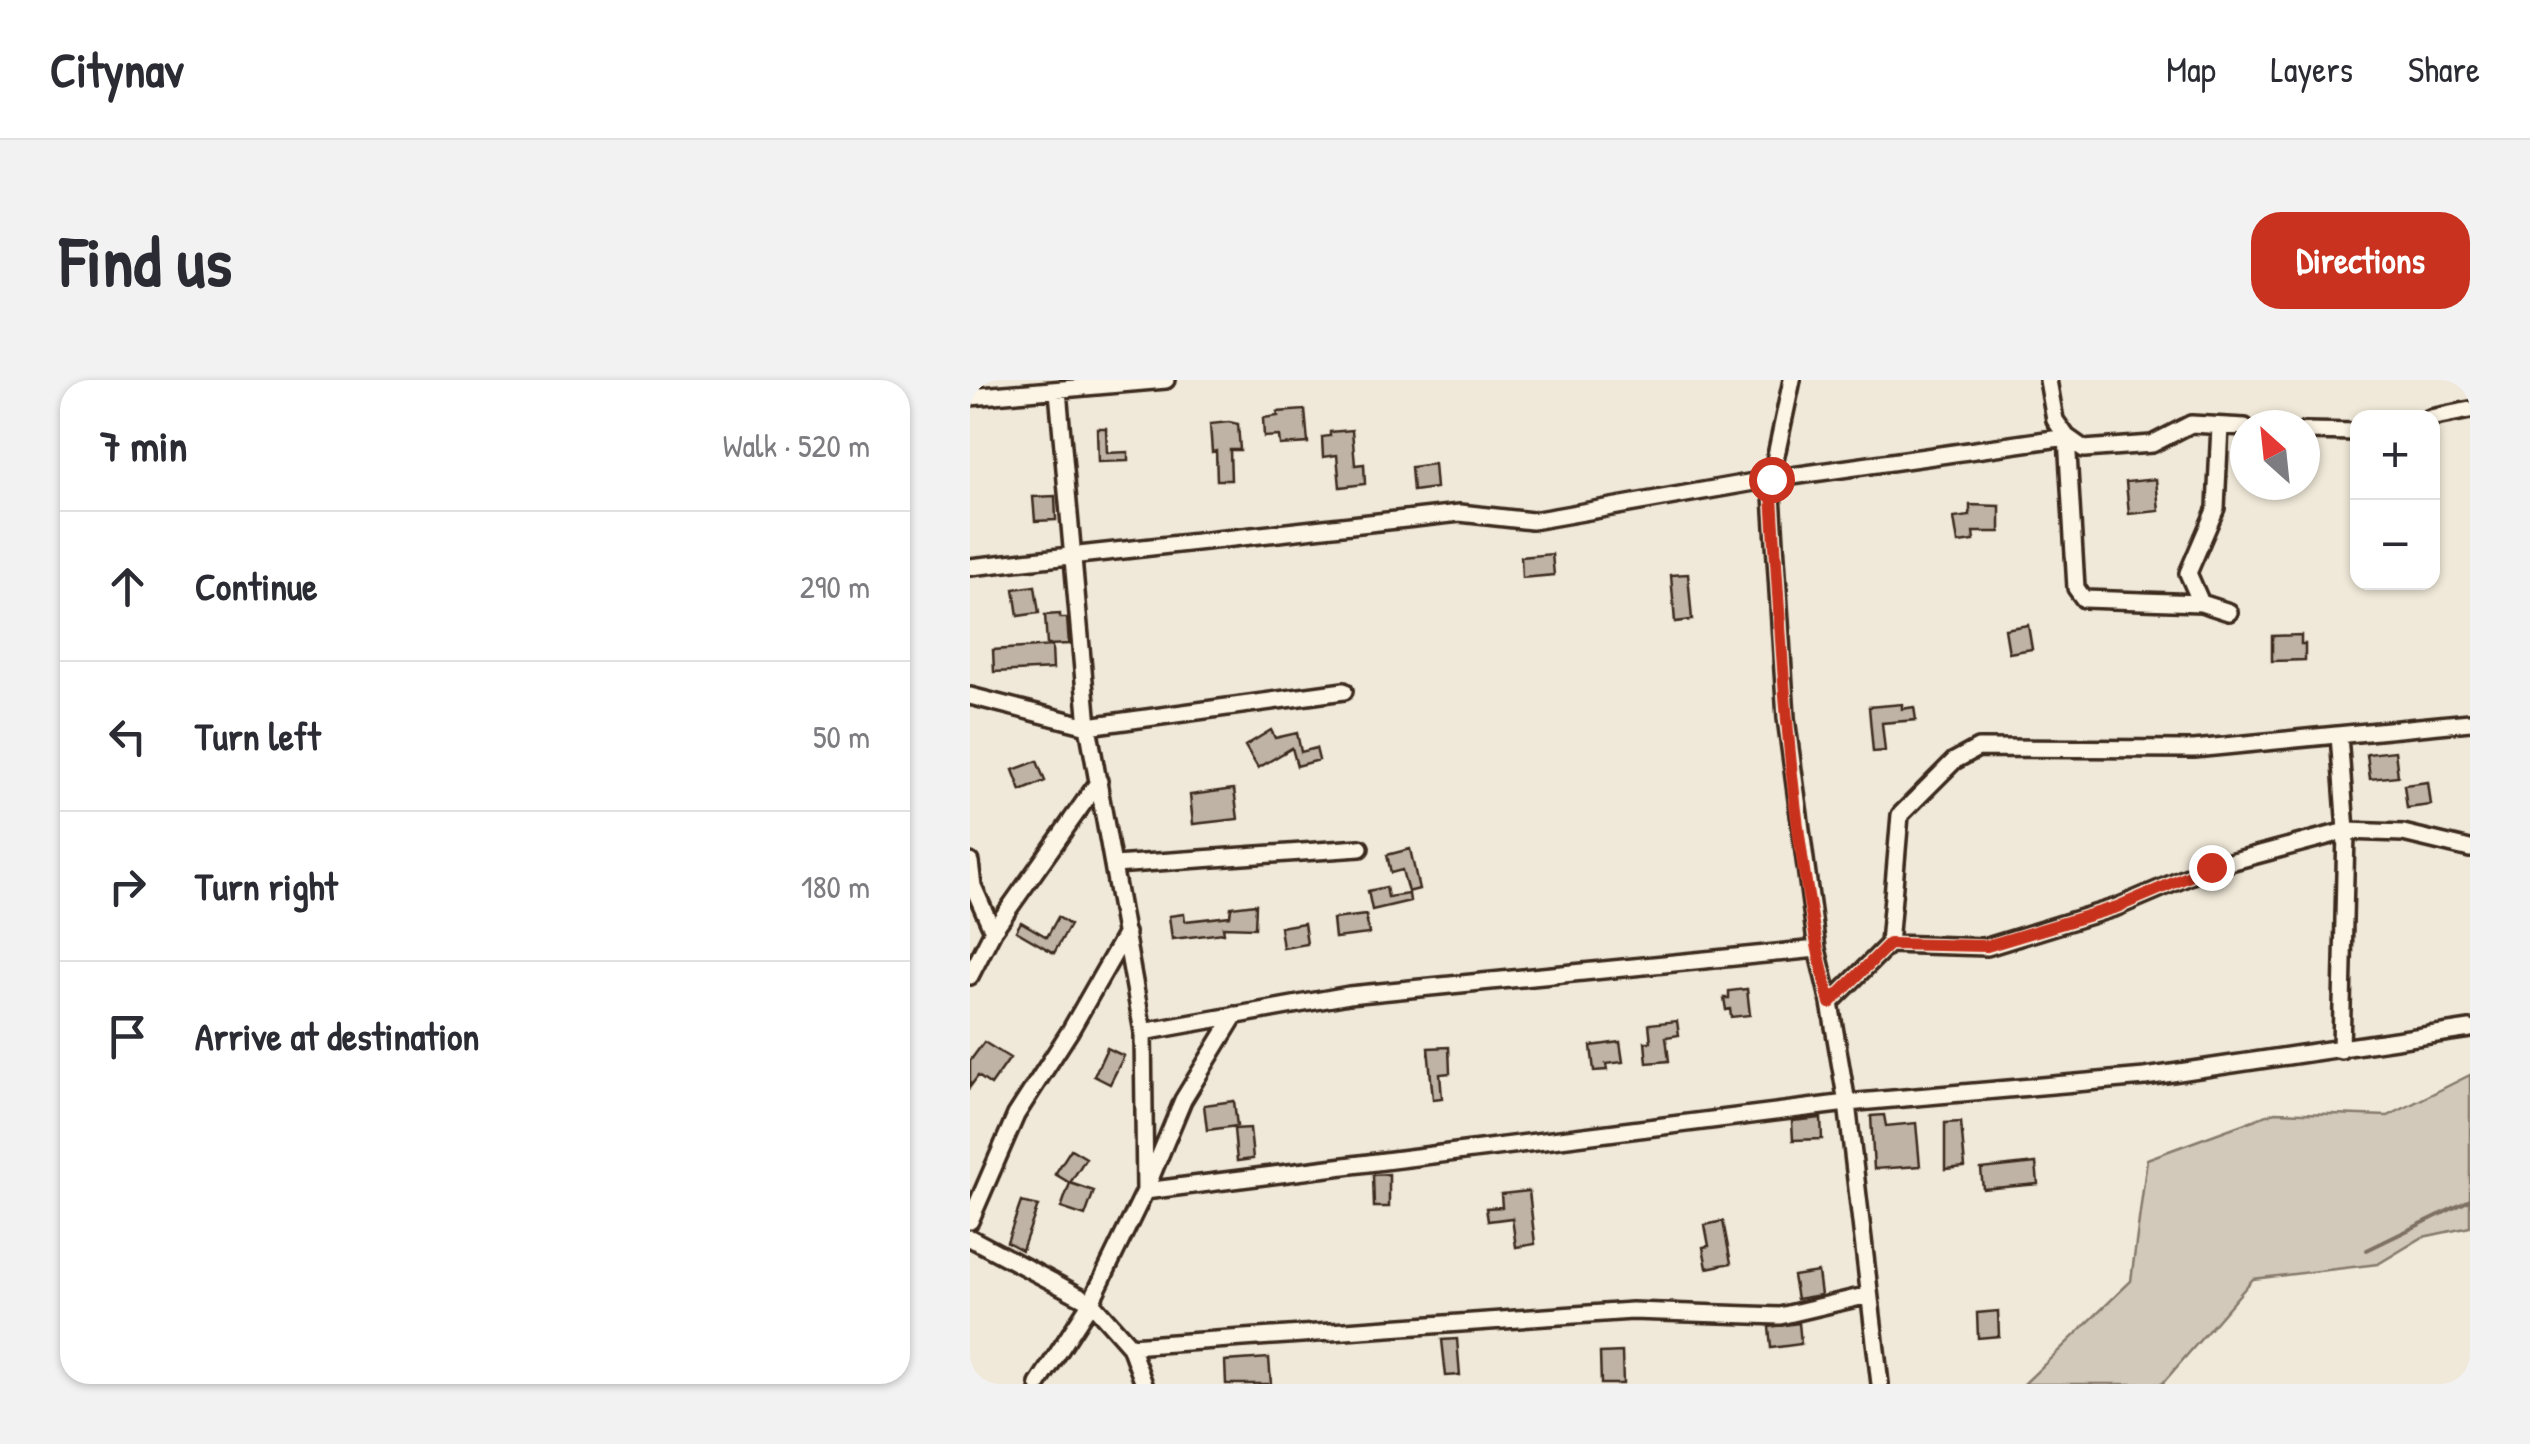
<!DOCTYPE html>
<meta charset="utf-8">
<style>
:root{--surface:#fff;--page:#f2f2f3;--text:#2b2b33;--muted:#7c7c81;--line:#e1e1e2;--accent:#c8321e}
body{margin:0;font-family:"Patrick Hand",sans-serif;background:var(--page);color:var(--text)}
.controls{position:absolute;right:30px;top:30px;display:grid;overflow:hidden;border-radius:20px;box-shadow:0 2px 8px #0004}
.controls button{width:90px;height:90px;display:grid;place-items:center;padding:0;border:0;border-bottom:2px solid var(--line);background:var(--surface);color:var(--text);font:50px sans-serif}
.compass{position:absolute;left:1260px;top:30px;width:90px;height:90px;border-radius:50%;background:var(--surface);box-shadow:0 2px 8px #0004;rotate:333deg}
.stop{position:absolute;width:30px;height:30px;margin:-22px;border:8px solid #c8321e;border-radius:50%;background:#fff}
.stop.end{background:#c8321e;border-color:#fff;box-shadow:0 2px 10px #0008}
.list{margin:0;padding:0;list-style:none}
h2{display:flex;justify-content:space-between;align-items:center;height:130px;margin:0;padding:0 40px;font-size:42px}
h2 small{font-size:32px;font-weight:400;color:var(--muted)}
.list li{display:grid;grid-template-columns:65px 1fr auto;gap:30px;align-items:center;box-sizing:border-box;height:150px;padding:0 40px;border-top:2px solid var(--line)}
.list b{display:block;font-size:38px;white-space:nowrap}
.list em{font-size:32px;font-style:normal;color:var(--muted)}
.icon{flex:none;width:55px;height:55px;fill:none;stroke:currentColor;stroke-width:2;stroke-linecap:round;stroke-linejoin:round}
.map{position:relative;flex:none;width:1500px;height:1004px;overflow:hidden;border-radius:30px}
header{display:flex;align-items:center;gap:60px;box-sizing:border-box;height:140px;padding:0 50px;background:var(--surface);border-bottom:2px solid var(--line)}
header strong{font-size:48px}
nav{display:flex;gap:55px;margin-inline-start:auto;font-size:35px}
.intro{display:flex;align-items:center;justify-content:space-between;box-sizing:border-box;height:240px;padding:0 60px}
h1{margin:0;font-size:70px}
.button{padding:25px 45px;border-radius:30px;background:var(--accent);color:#fff;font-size:35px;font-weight:700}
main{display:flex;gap:60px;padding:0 60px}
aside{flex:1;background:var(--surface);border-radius:30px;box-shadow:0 2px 8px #0004}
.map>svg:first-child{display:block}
.green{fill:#d2c9ba;stroke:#867a6c;stroke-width:2.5}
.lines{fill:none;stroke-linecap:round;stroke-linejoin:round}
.stream{stroke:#7e7163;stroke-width:4}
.building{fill:#beb3a4;stroke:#3b2a1e;stroke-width:2.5}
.minor-casing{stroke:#3b2a1e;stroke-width:22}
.minor{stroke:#fcf5e5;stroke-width:15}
.route{stroke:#c8321e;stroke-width:12}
</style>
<header>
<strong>Citynav</strong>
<nav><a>Map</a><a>Layers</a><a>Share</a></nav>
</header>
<div class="intro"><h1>Find us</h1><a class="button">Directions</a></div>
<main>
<aside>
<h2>7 min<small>Walk · 520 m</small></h2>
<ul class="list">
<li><svg class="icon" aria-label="ahead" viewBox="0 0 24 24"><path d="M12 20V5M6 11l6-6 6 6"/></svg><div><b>Continue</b></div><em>290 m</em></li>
<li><svg class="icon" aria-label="left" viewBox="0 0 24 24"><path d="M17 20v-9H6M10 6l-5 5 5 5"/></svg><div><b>Turn left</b></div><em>50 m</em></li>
<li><svg class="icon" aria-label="right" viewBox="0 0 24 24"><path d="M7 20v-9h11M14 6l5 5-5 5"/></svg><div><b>Turn right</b></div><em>180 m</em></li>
<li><svg class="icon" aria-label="arrive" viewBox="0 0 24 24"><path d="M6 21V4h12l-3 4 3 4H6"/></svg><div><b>Arrive at destination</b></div></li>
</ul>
</aside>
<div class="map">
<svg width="1500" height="1004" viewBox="0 0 1500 1004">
<rect width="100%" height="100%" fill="#f0e9d9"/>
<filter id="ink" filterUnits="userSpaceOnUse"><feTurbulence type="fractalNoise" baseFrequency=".01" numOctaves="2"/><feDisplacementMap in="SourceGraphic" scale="20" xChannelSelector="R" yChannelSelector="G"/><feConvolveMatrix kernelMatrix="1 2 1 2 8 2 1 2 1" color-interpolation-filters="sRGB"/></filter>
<g filter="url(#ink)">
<path class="green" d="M 1500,695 L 1500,847 L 1453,857 L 1408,884 L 1283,899 L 1192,1004 L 1054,1004 L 1161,901 L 1177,779 L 1305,732 L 1418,736 Z"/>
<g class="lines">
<path class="stream" d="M 1397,870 L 1500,820"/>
</g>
<path class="building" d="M 335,30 L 338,63 L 310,65 L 309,56 L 294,57 L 293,38 L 308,36 L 307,32 Z
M 259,42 L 268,44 L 270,70 L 260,70 L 261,100 L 247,100 L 246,71 L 242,72 L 240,44 Z
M 127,48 L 136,48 L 137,73 L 158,72 L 158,81 L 128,82 Z
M 382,50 L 385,85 L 394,84 L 395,104 L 370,107 L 367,75 L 353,77 L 352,57 L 360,56 L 360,52 Z
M 464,84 L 466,108 L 443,111 L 441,87 Z
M 1186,99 L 1189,131 L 1159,134 L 1156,102 Z
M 85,116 L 86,140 L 65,141 L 63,117 Z
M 1000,125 L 1030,126 L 1030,152 L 1003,152 L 1004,161 L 988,163 L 984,138 L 1000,136 Z
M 582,174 L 584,195 L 552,198 L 551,177 Z
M 718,194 L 722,240 L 705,242 L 701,195 Z
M 65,206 L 69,233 L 48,236 L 44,209 Z
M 90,234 L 90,238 L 97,238 L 99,264 L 77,265 L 75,235 Z
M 1058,245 L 1062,269 L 1039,273 L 1035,249 Z
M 1331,255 L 1331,264 L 1335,264 L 1335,280 L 1302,281 L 1302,256 Z
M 82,266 L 83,289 L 24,292 L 23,270 Z
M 932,324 L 932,329 L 944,327 L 946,340 L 912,343 L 915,371 L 903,372 L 899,327 Z
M 301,350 L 305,358 L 327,353 L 331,372 L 346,368 L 349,380 L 327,386 L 322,368 L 288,388 L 275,366 Z
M 1425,371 L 1428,396 L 1400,399 L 1397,374 Z
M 67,381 L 75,401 L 51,411 L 43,390 Z
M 1458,402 L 1461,425 L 1437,428 L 1434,405 Z
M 264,409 L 268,439 L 223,444 L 220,415 Z
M 440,469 L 449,509 L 438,512 L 432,490 L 421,493 L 417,475 Z
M 416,507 L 418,517 L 439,514 L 440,521 L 402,530 L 398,511 Z
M 286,524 L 285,548 L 253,547 L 254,553 L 202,559 L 199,536 L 214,534 L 215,541 L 260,536 L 261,527 Z
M 396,535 L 399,554 L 365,558 L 363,539 Z
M 88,537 L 100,545 L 84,573 L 46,551 L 51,542 L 77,557 Z
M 334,543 L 337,564 L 313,568 L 310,547 Z
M 777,609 L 780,635 L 761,637 L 760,629 L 756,630 L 754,618 L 759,618 L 759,611 Z
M 707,641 L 709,655 L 696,657 L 699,681 L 677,683 L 675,662 L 681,662 L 679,644 Z
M 14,662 L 40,678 L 21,705 L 8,696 L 0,707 L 0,681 Z
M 650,662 L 653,682 L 636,684 L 637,690 L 624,691 L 621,666 Z
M 479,667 L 480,693 L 470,694 L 472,718 L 463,719 L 458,668 Z
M 137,668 L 154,676 L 140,704 L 124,696 Z
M 264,721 L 267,746 L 237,750 L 234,725 Z
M 914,735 L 916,746 L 946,743 L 950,786 L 904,789 L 901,736 Z
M 851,738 L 852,759 L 823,760 L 822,741 Z
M 991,742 L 995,787 L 975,789 L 975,743 Z
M 280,748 L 283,779 L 267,781 L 264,749 Z
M 101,769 L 116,778 L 100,803 L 85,794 Z
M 1066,783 L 1068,804 L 1013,809 L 1011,789 Z
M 419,794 L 419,827 L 404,827 L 403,795 Z
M 100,803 L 124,811 L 115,836 L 91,828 Z
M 559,811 L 565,864 L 546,867 L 542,838 L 518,841 L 516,828 L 532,827 L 531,814 Z
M 51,822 L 68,826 L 52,870 L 37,862 Z
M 753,841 L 761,883 L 737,888 L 733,867 L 739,866 L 735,845 Z
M 848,892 L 851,915 L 827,919 L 823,896 Z
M 1028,931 L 1029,956 L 1008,958 L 1007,933 Z
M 829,943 L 831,964 L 801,968 L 799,947 Z
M 487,959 L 490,995 L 476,996 L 472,960 Z
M 652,972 L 653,1004 L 631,1004 L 630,973 Z
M 299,978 L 301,1004 L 256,1004 L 255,981 Z"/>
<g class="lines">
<defs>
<path id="minor" d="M 822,0 L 801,99 L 816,338 L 847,569 L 860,623 L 877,723 L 910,1004
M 1078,0 L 1085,40 L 1097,57 L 1114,69 L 1182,64 L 1221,44 L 1275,47
M 0,17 L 196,0
M 1460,38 L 1500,30
M 1250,46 L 1246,128 L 1218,193 L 1231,223 L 1259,232
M 1335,51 L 1388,52
M 0,187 L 490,133 L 562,141 L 801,99 L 1097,57 L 1106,208 L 1114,219 L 1231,223
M 0,316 L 118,346 L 374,311
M 1369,355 L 1376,451 L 1371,670
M 0,482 L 3,506 L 23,551
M 144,485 L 390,468
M 919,564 L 1017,567 L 1147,527 L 1241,487 L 1376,451 L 1433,453 L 1500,469
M 0,596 L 23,551 L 129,401
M 860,623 L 919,564 L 930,435 L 984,381 L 1008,368 L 1224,369 L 1500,342
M 265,635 L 213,720 L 175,811 L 877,723 L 1175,697 L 1500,649
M 173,652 L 379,615 L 847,569
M 0,841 L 46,735 L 100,651 L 156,553
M 0,858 L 121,922 L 160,966 L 174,1004
M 160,966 L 662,931 L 810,936 L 899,915
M 68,1004 L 121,922 L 175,811 L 173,652 L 118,346 L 88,11"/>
</defs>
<use href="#minor" class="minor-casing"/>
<use href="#minor" class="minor"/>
</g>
</g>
<g class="lines" filter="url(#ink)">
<path class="route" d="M 801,99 C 812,272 818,455 860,623 L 919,564 L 1017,566 L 1147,527 L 1241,487"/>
</g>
</svg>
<div class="controls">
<button>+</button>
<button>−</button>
</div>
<svg class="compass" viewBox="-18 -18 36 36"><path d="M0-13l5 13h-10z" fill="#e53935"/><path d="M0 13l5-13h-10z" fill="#7c7c81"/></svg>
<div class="stop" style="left:801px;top:99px"></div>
<div class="stop end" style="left:1241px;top:487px"></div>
</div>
</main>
